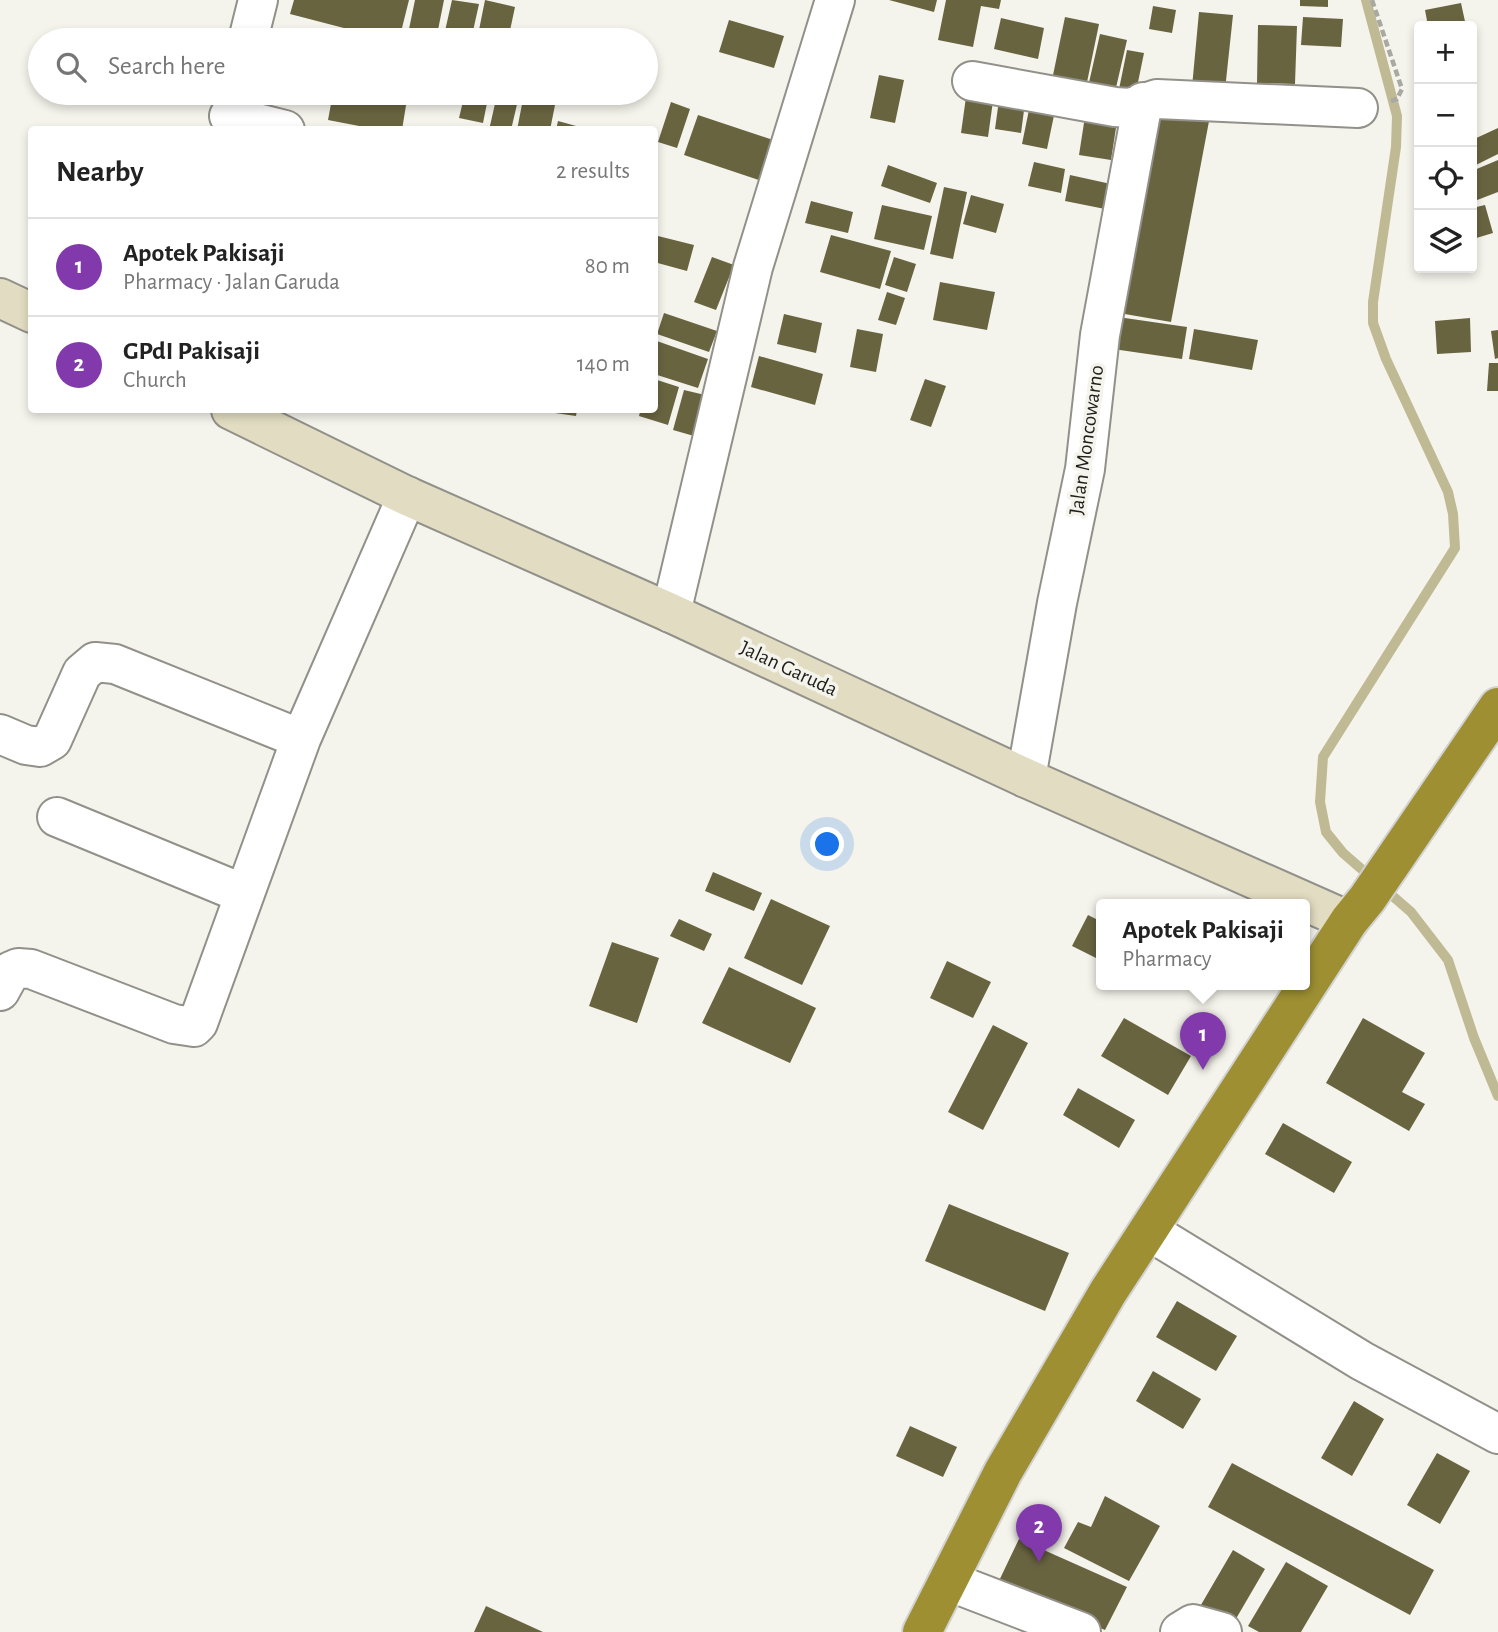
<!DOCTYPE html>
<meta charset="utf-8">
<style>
:root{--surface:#fff;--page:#f6f6f6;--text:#222;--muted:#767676;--line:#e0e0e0;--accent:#8139ab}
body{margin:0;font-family:"Alegreya Sans",sans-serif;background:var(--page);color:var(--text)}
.controls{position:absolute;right:21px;top:21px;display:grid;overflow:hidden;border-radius:7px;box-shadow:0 4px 10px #0003}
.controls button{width:63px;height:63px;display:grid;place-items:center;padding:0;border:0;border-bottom:2px solid var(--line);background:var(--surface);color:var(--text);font:35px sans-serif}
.you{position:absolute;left:828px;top:845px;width:24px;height:24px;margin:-18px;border:5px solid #fff;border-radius:50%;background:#1a73e8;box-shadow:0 0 0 10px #1a73e833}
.badge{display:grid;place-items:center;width:46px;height:46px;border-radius:50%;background:var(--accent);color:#fff;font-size:23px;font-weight:700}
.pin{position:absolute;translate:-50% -58px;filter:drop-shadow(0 2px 4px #0008)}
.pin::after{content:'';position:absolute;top:37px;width:24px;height:21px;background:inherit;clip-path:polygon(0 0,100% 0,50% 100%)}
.popup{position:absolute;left:1096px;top:899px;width:214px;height:91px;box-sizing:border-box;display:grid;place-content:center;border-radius:7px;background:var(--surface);filter:drop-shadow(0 2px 5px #0005);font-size:23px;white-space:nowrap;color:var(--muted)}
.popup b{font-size:26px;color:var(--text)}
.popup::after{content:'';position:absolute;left:50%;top:100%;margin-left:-14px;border:14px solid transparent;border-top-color:var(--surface)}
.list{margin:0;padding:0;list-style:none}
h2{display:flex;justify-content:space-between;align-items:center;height:91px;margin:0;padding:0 28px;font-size:30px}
h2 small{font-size:23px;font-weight:400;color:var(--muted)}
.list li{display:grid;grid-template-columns:46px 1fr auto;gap:21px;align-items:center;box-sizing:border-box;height:98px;padding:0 28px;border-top:2px solid var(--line)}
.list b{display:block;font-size:26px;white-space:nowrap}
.list p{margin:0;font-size:23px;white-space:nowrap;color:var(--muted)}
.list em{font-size:23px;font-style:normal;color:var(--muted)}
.icon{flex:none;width:38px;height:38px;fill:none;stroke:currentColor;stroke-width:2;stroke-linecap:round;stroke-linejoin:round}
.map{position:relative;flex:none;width:1498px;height:1632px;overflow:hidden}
.search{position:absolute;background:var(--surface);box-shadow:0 4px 10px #0003;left:28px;top:28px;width:630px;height:77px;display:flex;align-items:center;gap:18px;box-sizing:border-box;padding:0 24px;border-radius:38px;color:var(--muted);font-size:26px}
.panel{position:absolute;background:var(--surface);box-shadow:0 4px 10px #0003;left:28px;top:126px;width:630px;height:287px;border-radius:7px}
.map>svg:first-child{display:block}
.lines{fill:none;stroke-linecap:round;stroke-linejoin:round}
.stream{stroke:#c0ba94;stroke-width:10}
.building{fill:#696440}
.street-casing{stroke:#919089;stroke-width:42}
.secondary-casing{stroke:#919089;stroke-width:42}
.highway-casing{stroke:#d2d2d1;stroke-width:42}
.path{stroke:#a9a9a3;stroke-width:4.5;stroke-dasharray:7 3.5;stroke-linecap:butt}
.street{stroke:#fff;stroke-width:38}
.secondary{stroke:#e2ddc2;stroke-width:38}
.highway{stroke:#9d8f32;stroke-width:38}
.labels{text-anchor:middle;stroke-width:7;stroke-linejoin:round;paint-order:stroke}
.street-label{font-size:21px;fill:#1e1e1b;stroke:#f5f4ec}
</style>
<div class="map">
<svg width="1498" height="1632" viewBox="0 0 1498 1632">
<rect width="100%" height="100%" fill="#f5f4ec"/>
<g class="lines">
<path class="stream" d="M 1366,0 L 1397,116 L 1396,147 L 1373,302 L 1373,323 L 1386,359 L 1448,492 L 1453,514 L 1455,548 L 1323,757 L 1320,802 L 1326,832 L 1343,853 L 1411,912 L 1448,960 L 1474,1038 L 1498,1096"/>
</g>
<path class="building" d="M 294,0 L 409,0 L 399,40 L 390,40 L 290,14 Z
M 415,0 L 444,0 L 437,35 L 409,29 Z
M 452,0 L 479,4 L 471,40 L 443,40 Z
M 485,0 L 515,7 L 508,40 L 477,40 Z
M 889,0 L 937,0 L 934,12 Z
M 946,0 L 1001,0 L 999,9 L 981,6 L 973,47 L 938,40 Z
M 1300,0 L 1328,0 L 1328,7 L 1300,6 Z
M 1461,3 L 1466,26 L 1428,26 L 1425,10 Z
M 1153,6 L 1176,10 L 1172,33 L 1149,29 Z
M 1199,12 L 1233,15 L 1225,90 L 1192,87 Z
M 1065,17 L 1099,24 L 1086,87 L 1052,80 Z
M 1303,17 L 1343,19 L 1341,47 L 1301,45 Z
M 1001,18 L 1044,28 L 1038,59 L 994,49 Z
M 729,20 L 784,36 L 774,68 L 719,52 Z
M 1258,25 L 1297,26 L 1295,84 L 1257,83 Z
M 623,31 L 640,40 L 618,40 Z
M 316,32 L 358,39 L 358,40 L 314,40 Z
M 1100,34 L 1127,40 L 1115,92 L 1088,87 Z
M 1127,50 L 1144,53 L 1135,97 L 1118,94 Z
M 879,75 L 904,80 L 895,123 L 870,118 Z
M 333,93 L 408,93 L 402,130 L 380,130 L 328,120 Z
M 465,93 L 489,93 L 483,123 L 459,118 Z
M 497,95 L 518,100 L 511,130 L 489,130 Z
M 1032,95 L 1057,101 L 1047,149 L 1022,144 Z
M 966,97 L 993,101 L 988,137 L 961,133 Z
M 523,99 L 555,105 L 550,130 L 517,130 Z
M 999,100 L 1025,103 L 1021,133 L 995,129 Z
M 671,102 L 690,109 L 677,148 L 658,142 Z
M 1157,106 L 1210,116 L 1171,322 L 1119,313 Z
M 1086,110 L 1118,115 L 1111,160 L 1079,155 Z
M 698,115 L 779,142 L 765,182 L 684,155 Z
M 558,121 L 587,129 L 586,130 L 556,130 Z
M 1498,128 L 1498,154 L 1472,167 L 1472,140 Z
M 1498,160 L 1498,192 L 1472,202 L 1472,171 Z
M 1034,162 L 1065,169 L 1061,193 L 1028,186 Z
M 888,165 L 937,183 L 930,203 L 881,186 Z
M 1070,175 L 1120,186 L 1115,211 L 1065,201 Z
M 944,187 L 967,192 L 953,259 L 930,254 Z
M 971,195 L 1004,204 L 996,233 L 963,224 Z
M 811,201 L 853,212 L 848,233 L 805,223 Z
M 882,205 L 932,216 L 924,250 L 874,239 Z
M 1485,205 L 1493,233 L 1473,239 L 1472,208 Z
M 654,235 L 694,245 L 687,271 L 654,262 Z
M 831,235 L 891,251 L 880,289 L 820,272 Z
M 712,257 L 734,265 L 716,310 L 694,302 Z
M 894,257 L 916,264 L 907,292 L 885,285 Z
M 940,282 L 995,292 L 987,330 L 933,320 Z
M 887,292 L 905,298 L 896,325 L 878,320 Z
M 664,313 L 717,331 L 709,352 L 657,334 Z
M 784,314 L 822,323 L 816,353 L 777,344 Z
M 1118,317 L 1187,327 L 1182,359 L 1113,349 Z
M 1470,318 L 1471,352 L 1437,354 L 1435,321 Z
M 857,329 L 883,334 L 876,372 L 850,367 Z
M 1194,329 L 1258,340 L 1252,370 L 1189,359 Z
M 1498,330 L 1498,358 L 1495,359 L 1491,331 Z
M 654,340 L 708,359 L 698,388 L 654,374 Z
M 759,356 L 823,374 L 815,405 L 751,387 Z
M 1489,363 L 1498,363 L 1498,391 L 1487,391 Z
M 654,379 L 679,387 L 668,425 L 639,416 L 640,412 L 634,411 L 654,410 Z
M 925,379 L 946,386 L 931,427 L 910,420 Z
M 684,390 L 705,395 L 694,436 L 673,430 Z
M 548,410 L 577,410 L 576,416 L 548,412 Z
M 713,872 L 762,893 L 754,911 L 705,891 Z
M 771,899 L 830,926 L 802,985 L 744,958 Z
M 1088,915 L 1102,922 L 1102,961 L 1072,946 Z
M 679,919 L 712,934 L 704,951 L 670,936 Z
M 612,942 L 659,958 L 637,1023 L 589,1006 Z
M 947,961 L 991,982 L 973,1018 L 930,998 Z
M 729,967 L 816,1008 L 790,1063 L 702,1023 Z
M 1124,1018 L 1191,1056 L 1168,1095 L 1101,1056 Z
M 1363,1018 L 1425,1053 L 1402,1092 L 1425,1104 L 1409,1131 L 1326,1083 Z
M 993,1025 L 1028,1043 L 983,1130 L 948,1112 Z
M 1078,1088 L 1135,1120 L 1119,1148 L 1063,1115 Z
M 1283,1123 L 1352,1162 L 1334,1193 L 1265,1154 Z
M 949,1204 L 1069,1253 L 1045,1311 L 925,1261 Z
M 1177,1301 L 1237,1336 L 1216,1371 L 1156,1337 Z
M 1153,1371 L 1201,1399 L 1183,1429 L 1136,1401 Z
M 1354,1401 L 1384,1419 L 1352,1476 L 1321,1458 Z
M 910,1426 L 957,1447 L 943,1477 L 896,1456 Z
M 1437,1453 L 1470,1471 L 1440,1524 L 1407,1505 Z
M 1232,1463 L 1434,1570 L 1410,1615 L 1208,1507 Z
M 1105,1496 L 1160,1526 L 1129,1581 L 1064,1548 L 1078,1522 L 1091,1527 Z
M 1019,1539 L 1127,1587 L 1105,1630 L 997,1585 Z
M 1233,1550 L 1265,1569 L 1230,1629 L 1198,1610 Z
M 1286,1562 L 1328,1586 L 1301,1632 L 1259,1632 L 1248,1626 Z
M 486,1606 L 543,1632 L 474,1632 Z"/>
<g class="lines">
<defs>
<path id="street" d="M 248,40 L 258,0
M 972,81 L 1115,107 L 1130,108 L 1157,99 L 1358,108
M 229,116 L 285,130
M 671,613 L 753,267 L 835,0
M 0,734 L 26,745 L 40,747 L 52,740 L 82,673 L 95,662 L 115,664 L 301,739
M 1026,778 L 1057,603 L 1085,469 L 1100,335 L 1143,102
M 57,817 L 244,894
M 0,991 L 11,971 L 18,968 L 31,969 L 174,1024 L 194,1027 L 198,1023 L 301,739 L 407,496
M 1149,1231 L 1362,1361 L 1498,1434
M 948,1581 L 1081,1632
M 1180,1632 L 1193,1624 L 1222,1632"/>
<path id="secondary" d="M 0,298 L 32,313
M 231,410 L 407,496 L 671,613 L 1026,778 L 1349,921"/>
<path id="highway" d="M 922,1632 L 1003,1472 L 1108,1292 L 1349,921 L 1367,899 L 1498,707"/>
</defs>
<use href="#street" class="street-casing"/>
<use href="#secondary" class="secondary-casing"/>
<use href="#highway" class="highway-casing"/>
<path class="path" d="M 1372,0 L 1402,89 L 1397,99 L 1391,101"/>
<use href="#street" class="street"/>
<use href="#secondary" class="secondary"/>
<use href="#highway" class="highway"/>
</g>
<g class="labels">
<g class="street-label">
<text transform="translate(1086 440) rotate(-82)" y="7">Jalan Moncowarno</text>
<text transform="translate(789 668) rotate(25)" y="7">Jalan Garuda</text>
</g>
</g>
</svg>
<div class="controls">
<button>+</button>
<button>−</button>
<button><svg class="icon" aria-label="locate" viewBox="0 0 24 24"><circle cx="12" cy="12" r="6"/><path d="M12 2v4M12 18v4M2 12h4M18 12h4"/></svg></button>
<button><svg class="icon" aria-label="layers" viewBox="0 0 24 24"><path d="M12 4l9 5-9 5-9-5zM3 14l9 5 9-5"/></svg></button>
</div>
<div class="you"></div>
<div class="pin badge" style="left:1203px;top:1070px">1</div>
<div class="popup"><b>Apotek Pakisaji</b>Pharmacy</div>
<div class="pin badge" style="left:1039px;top:1562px">2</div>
<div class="search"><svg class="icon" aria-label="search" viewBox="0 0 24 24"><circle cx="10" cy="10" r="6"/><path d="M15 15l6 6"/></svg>Search here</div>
<section class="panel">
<h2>Nearby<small>2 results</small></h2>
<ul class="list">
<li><span class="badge">1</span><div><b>Apotek Pakisaji</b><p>Pharmacy · Jalan Garuda</p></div><em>80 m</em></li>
<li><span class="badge">2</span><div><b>GPdI Pakisaji</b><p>Church</p></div><em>140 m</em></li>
</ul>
</section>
</div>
